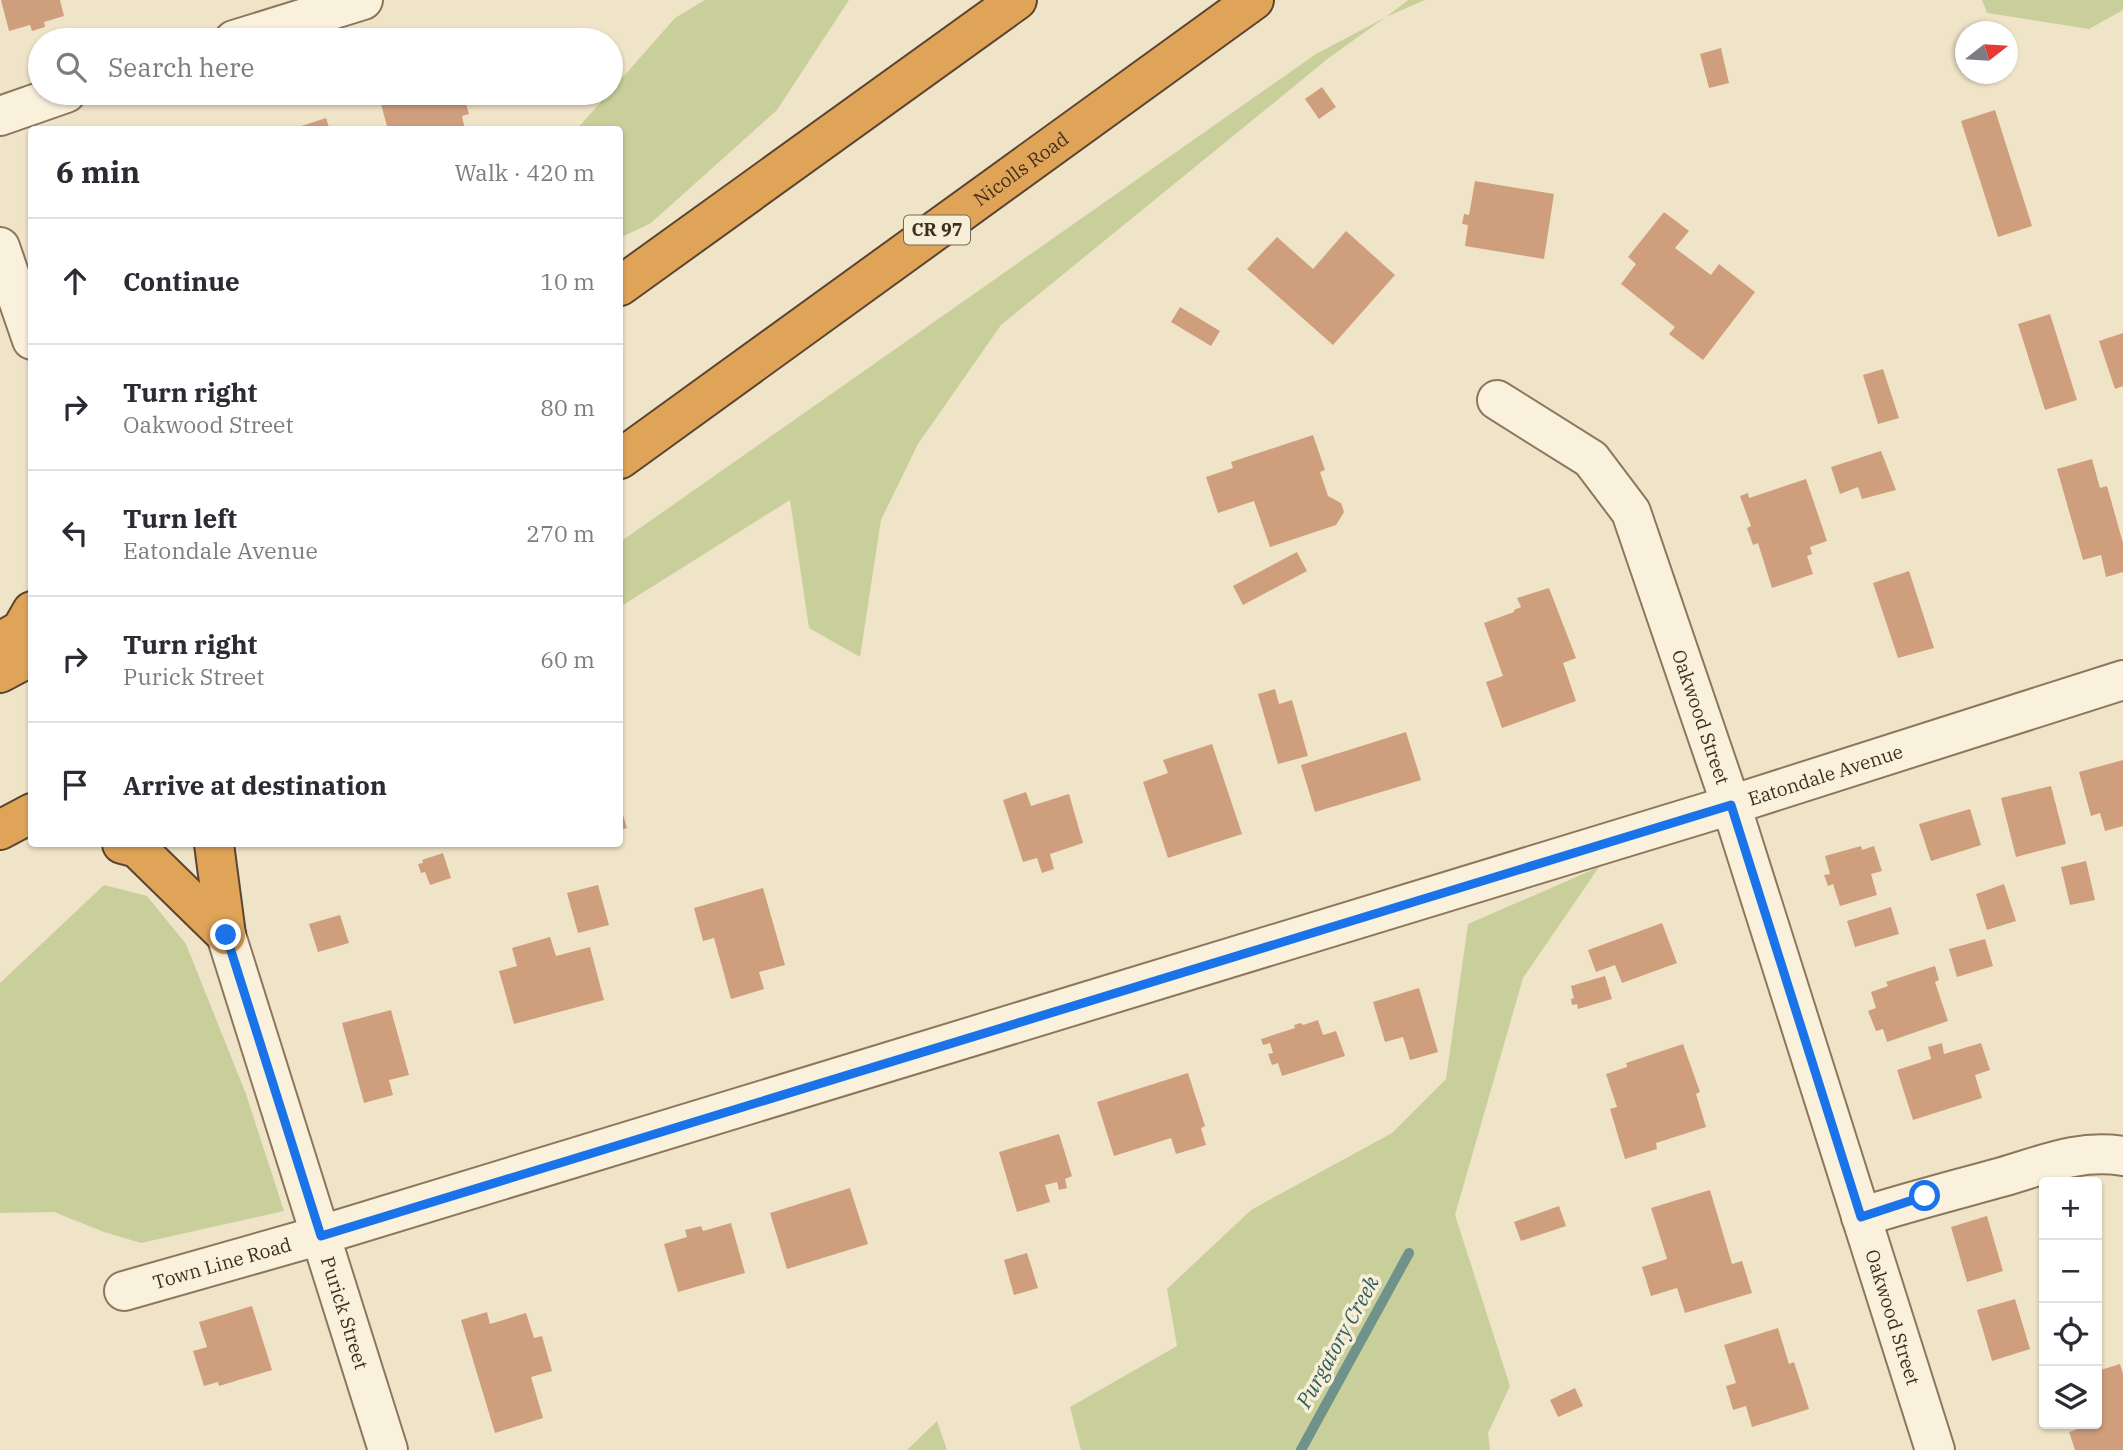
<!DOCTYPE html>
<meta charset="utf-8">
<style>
:root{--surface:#fff;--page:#f2f2f3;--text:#2b2b33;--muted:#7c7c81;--line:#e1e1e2}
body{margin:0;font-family:"IBM Plex Serif",serif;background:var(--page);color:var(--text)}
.controls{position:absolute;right:21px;bottom:21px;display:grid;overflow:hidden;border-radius:7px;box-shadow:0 2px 5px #0004}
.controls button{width:63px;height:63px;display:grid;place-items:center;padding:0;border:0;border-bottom:2px solid var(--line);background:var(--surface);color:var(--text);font:35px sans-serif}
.compass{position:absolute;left:1955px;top:21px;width:63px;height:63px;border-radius:50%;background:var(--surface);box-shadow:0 2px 5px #0004;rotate:73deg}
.stop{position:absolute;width:21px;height:21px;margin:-16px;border:5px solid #1a73e8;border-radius:50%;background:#fff}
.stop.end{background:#1a73e8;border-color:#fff;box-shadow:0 2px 7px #0008}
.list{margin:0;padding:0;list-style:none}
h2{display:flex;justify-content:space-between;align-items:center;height:91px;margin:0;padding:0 28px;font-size:30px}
h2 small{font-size:23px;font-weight:400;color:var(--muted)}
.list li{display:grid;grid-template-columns:46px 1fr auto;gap:21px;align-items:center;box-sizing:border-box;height:126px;padding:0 28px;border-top:2px solid var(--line)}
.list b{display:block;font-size:26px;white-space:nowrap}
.list p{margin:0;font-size:23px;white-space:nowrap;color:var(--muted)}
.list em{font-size:23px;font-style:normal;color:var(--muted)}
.icon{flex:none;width:38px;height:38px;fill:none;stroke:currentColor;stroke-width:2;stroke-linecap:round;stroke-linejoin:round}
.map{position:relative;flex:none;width:2123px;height:1450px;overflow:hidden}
.search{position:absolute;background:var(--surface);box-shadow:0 2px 5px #0004;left:28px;top:28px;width:595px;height:77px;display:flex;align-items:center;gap:18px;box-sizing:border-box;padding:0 24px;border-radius:38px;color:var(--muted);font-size:26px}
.panel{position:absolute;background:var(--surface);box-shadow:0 2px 5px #0004;left:28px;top:126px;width:595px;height:721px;border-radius:7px}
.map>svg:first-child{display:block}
.green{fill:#c9cf9b}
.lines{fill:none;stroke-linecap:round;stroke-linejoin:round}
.stream{stroke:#6f938a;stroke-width:10}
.building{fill:#cf9f7d}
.minor-casing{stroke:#8d765c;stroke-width:42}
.highway-casing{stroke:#5b4430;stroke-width:42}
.minor{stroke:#faf1dc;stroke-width:38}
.highway{stroke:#e0a458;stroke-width:38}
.route{stroke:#1a73e8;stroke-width:9}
.labels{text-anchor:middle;stroke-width:7;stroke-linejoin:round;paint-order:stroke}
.shield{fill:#f7eed8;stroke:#756857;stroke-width:2}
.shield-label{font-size:18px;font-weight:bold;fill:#3d2e20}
.street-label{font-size:19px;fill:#3d2e20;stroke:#f7eed8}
.water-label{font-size:21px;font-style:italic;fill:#2f5d5a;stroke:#f7eed8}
</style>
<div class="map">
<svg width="2123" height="1450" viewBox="0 0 2123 1450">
<rect width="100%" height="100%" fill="#f0e4c8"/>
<path class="green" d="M 705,0 L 849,0 L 777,110 L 651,223 L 620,238 L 620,130 L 577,129 L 675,18 Z
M 1408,0 L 1425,0 L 1386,17 L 1330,57 L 1001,325 L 918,444 L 881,520 L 860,657 L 809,628 L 790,500 L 620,607 L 620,542 L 1316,54 L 1386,17 Z
M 1982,0 L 2123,0 L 2123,10 L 2089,29 L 1987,13 Z
M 1599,867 L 1523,978 L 1455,1215 L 1510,1386 L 1488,1433 L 1490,1450 L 1081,1450 L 1070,1407 L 1177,1346 L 1167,1289 L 1251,1210 L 1392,1133 L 1446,1079 L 1468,924 Z
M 104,885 L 147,896 L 186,944 L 246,1094 L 284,1211 L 141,1243 L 104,1232 L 54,1212 L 0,1213 L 0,983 Z
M 937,1421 L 947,1450 L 907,1450 Z"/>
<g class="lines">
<path class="stream" d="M 1301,1450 L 1409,1253"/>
</g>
<path class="building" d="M 1,0 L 60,0 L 64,16 L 44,22 L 45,27 L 32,31 L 30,25 L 9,31 Z
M 1721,48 L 1729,83 L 1709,88 L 1700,54 Z
M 1322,87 L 1336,107 L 1319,119 L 1305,99 Z
M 378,93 L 463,93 L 469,114 L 462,116 L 465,130 L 388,130 Z
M 1995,110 L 2032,226 L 1998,237 L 1961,121 Z
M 326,118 L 330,130 L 292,130 L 292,129 Z
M 1475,181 L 1554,194 L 1544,259 L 1465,246 L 1468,225 L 1462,224 L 1464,214 L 1469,215 Z
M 1664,212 L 1689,231 L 1675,248 L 1711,275 L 1719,264 L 1755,292 L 1703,360 L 1669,334 L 1675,327 L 1621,284 L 1636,264 L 1628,257 Z
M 1346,231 L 1395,275 L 1333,345 L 1247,269 L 1277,237 L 1313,269 Z
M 1180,307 L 1220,331 L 1211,346 L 1171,322 Z
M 2050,314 L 2077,400 L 2045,410 L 2018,324 Z
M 2123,333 L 2123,386 L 2115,389 L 2099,341 Z
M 1883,369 L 1899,418 L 1878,424 L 1863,375 Z
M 1313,435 L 1325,470 L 1320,472 L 1328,496 L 1341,503 L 1344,512 L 1336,525 L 1270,547 L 1254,501 L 1218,513 L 1206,477 L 1233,468 L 1231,462 Z
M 1881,451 L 1896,490 L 1862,499 L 1858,487 L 1840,494 L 1831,467 Z
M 2092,459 L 2100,488 L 2107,486 L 2123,543 L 2123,572 L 2106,577 L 2101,555 L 2083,560 L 2057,469 Z
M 1806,479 L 1827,541 L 1810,547 L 1812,554 L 1807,556 L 1813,574 L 1772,588 L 1758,543 L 1753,545 L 1747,528 L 1751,526 L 1740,496 L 1748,493 L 1749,498 Z
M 1297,552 L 1307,571 L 1243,605 L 1233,586 Z
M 1909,571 L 1934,648 L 1898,658 L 1873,583 Z
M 1549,588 L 1576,658 L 1563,663 L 1576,701 L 1502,728 L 1486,682 L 1503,676 L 1484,623 L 1514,612 L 1514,610 L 1521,607 L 1517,598 Z
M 1275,689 L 1279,704 L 1292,700 L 1308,756 L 1278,764 L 1258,694 Z
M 1406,732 L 1421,780 L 1315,812 L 1301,765 Z
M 1212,744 L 1242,834 L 1168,858 L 1143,782 L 1168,773 L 1163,760 Z
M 2123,760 L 2123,826 L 2105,831 L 2100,813 L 2091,816 L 2079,772 Z
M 2051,786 L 2066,844 L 2016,857 L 2001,798 Z
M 1026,792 L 1031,806 L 1069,794 L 1083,843 L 1050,854 L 1054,869 L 1042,873 L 1037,858 L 1023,862 L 1003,800 Z
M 620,805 L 627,828 L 620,830 Z
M 1970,809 L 1981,845 L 1931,861 L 1919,824 Z
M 1861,846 L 1862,850 L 1874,846 L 1882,871 L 1871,874 L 1877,895 L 1840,906 L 1833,884 L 1828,886 L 1824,875 L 1830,874 L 1825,856 Z
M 443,853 L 451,878 L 430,885 L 425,872 L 421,873 L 418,864 L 423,863 L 422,860 Z
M 2086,861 L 2095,900 L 2070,905 L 2061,867 Z
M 2004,884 L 2016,921 L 1987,930 L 1976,894 Z
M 598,885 L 609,925 L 578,933 L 567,893 Z
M 763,888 L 785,965 L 759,972 L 764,989 L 731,999 L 714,938 L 703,941 L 694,908 Z
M 1891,907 L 1899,934 L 1855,947 L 1847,921 Z
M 340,915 L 349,943 L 318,952 L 309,924 Z
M 1662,923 L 1677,963 L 1622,983 L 1615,965 L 1596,972 L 1588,950 Z
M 550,937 L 556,956 L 590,947 L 604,1000 L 514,1024 L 499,971 L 517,966 L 512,948 Z
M 1985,939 L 1993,966 L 1957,977 L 1949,949 Z
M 1935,966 L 1939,980 L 1935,982 L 1948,1021 L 1887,1042 L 1883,1029 L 1876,1031 L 1868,1011 L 1876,1008 L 1871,992 L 1888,986 L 1886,982 Z
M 1605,976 L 1612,999 L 1578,1009 L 1577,1004 L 1572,1005 L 1571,999 L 1574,998 L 1571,986 Z
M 1419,988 L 1438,1052 L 1410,1060 L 1403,1037 L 1385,1042 L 1373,1002 Z
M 391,1010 L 409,1075 L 389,1080 L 393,1095 L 364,1103 L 342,1023 Z
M 1318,1020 L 1323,1035 L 1336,1031 L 1345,1056 L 1282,1076 L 1278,1063 L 1272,1065 L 1268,1054 L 1273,1053 L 1270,1043 L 1263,1045 L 1261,1039 L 1295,1028 L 1294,1025 L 1301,1023 L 1303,1025 Z
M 1942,1043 L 1944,1054 L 1981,1043 L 1990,1070 L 1975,1075 L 1982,1098 L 1913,1120 L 1897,1070 L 1931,1059 L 1928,1047 Z
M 1683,1044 L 1700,1092 L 1696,1094 L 1706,1127 L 1656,1143 L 1657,1149 L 1625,1159 L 1610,1109 L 1617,1107 L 1606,1074 L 1627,1067 L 1626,1063 Z
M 1188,1073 L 1205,1126 L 1201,1128 L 1206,1145 L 1176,1154 L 1171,1138 L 1114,1156 L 1097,1102 Z
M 1059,1134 L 1072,1176 L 1065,1179 L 1067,1188 L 1059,1190 L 1057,1182 L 1045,1185 L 1050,1202 L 1017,1212 L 999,1152 Z
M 850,1188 L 868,1244 L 787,1269 L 770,1213 Z
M 1710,1190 L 1732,1264 L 1742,1261 L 1752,1293 L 1685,1313 L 1677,1288 L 1651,1296 L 1642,1267 L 1667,1259 L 1651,1208 Z
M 1559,1206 L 1566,1226 L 1521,1241 L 1514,1222 Z
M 1987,1216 L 2003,1271 L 1967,1282 L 1951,1227 Z
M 731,1223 L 745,1273 L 678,1292 L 664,1244 L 687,1237 L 685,1230 L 701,1226 L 703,1231 Z
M 1027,1253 L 1038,1288 L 1014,1295 L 1004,1260 Z
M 2015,1299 L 2030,1349 L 1992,1361 L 1977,1310 Z
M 252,1306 L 272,1370 L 219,1386 L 218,1382 L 204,1386 L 193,1351 L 207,1347 L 199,1322 Z
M 487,1312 L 490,1324 L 526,1313 L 534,1338 L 542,1336 L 552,1371 L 531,1377 L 543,1418 L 495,1433 L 461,1320 Z
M 1778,1328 L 1789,1364 L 1794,1362 L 1809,1409 L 1752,1427 L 1746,1406 L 1733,1410 L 1726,1386 L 1736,1383 L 1724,1345 Z
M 2120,1364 L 2123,1374 L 2123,1450 L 2075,1450 L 2069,1432 L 2084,1427 L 2083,1424 L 2097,1424 L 2097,1371 Z
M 1575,1388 L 1583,1406 L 1558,1417 L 1550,1400 Z"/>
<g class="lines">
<defs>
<g id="minor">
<path d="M 234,40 L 363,0"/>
<path d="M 0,116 L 66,93"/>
<path d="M 0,247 L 32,340"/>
<path id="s1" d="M 1497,400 L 1591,459 L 1631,512 L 1731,805 L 1935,1450"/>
<path id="s2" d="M 226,935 L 388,1450"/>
<path d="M 1861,1217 C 1908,1202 1955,1190 2002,1177 C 2044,1165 2078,1149 2123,1156"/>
<path id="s3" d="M 124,1291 L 321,1235 L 1731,805 L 2123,680"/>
</g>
<g id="highway">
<path d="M 620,286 L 1017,0"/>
<path id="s4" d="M 620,459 L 1254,0"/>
<path d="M 0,642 L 21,630 L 32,611"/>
<path d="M 0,673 L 32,656"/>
<path d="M 0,830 L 32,813"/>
<path d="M 122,844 L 137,848 L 226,935"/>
<path d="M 214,844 L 226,935"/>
</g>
</defs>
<use href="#minor" class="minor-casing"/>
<use href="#highway" class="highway-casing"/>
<use href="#minor" class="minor"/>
<use href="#highway" class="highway"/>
</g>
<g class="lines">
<path class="route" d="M 226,935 L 321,1236 L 1731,805 L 1861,1217 L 1925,1196"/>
</g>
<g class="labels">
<rect class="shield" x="904" y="215.5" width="66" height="29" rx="5"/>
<g class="shield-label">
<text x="937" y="236">CR 97</text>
</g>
<g class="street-label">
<text dy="7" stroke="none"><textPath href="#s4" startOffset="495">Nicolls Road</textPath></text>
<text dy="7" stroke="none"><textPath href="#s1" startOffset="394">Oakwood Street</textPath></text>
<text dy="7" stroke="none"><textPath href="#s3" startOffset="1778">Eatondale Avenue</textPath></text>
<text dy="7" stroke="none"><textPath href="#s3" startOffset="102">Town Line Road</textPath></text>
<text dy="7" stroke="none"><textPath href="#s2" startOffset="396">Purick Street</textPath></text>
<text dy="7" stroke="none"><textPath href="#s1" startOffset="1024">Oakwood Street</textPath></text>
</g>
<g class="water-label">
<text transform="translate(1338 1342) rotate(-61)" y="7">Purgatory Creek</text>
</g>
</g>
</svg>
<div class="controls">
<button>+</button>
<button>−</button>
<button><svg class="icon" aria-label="locate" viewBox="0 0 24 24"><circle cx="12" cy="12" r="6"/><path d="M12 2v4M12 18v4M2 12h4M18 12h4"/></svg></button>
<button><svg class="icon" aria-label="layers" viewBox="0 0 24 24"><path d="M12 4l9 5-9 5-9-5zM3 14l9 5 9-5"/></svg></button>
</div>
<svg class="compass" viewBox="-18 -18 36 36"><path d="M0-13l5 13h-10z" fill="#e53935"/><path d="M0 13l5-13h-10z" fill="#7c7c81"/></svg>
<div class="stop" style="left:1925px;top:1196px"></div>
<div class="stop end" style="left:226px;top:935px"></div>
<div class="search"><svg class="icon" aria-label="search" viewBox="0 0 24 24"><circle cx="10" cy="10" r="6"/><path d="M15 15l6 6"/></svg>Search here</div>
<section class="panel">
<h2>6 min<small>Walk · 420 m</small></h2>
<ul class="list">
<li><svg class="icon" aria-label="ahead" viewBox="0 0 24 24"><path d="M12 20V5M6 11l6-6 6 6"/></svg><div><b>Continue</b></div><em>10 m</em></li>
<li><svg class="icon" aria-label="right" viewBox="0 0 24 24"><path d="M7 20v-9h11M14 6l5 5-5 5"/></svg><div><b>Turn right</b><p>Oakwood Street</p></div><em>80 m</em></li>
<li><svg class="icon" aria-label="left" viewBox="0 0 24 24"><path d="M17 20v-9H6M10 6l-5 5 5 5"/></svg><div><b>Turn left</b><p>Eatondale Avenue</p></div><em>270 m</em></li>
<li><svg class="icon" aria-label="right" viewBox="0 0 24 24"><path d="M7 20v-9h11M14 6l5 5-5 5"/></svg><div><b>Turn right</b><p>Purick Street</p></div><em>60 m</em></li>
<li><svg class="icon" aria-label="arrive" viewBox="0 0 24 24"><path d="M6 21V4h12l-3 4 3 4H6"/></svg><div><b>Arrive at destination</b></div></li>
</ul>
</section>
</div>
